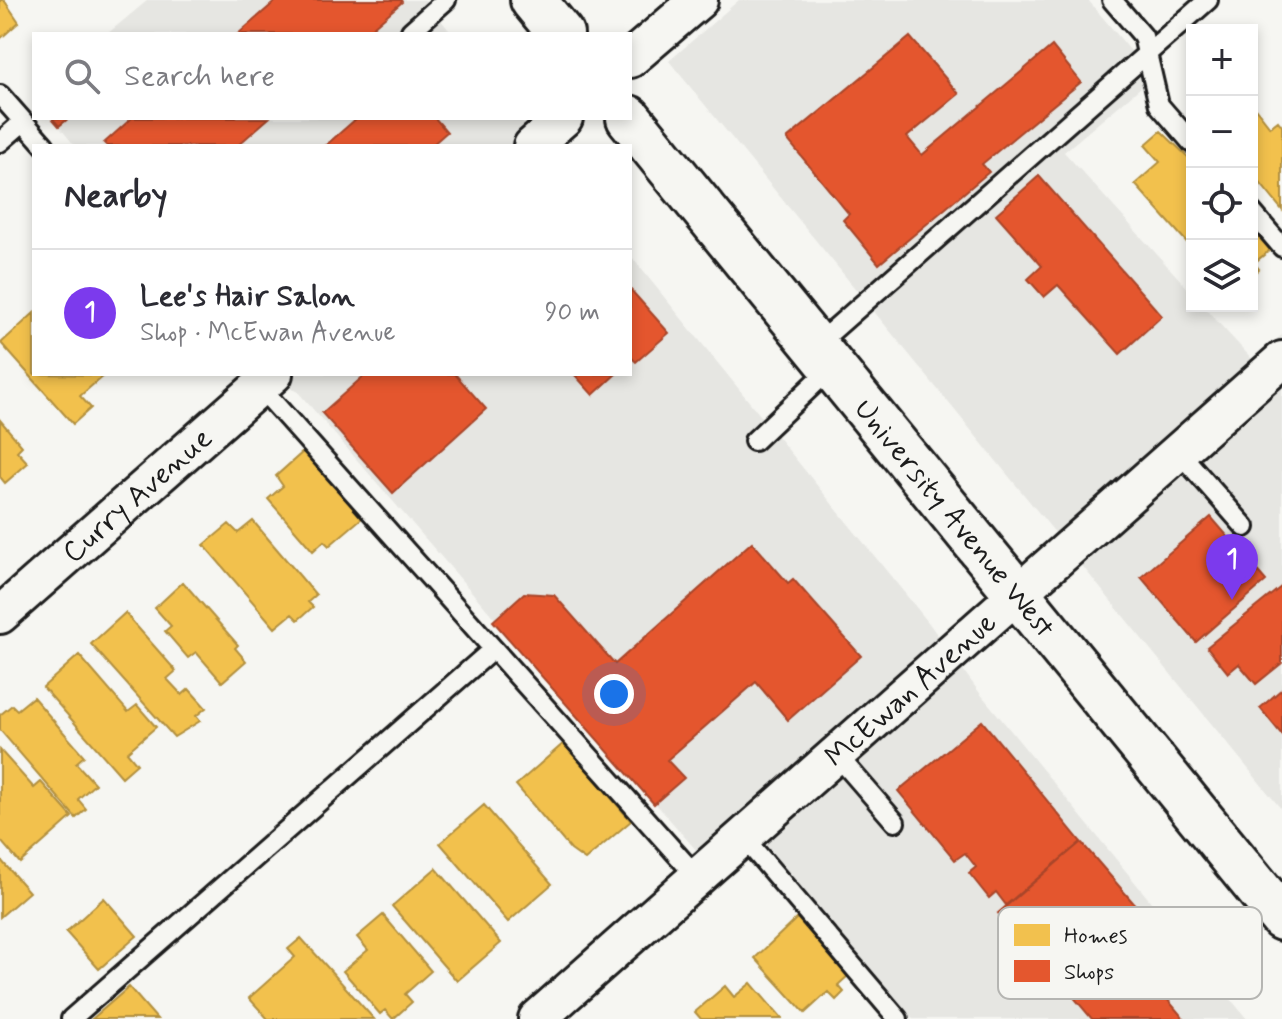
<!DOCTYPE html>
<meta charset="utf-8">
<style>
:root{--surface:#fff;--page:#f7f7f7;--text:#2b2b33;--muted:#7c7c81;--line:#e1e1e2;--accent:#7c3aed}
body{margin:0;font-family:Mynerve,sans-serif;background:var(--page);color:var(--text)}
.controls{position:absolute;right:24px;top:24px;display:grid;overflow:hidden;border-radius:0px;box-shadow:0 4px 12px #0003}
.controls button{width:72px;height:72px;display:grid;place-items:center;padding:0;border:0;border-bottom:2px solid var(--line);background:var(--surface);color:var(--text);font:40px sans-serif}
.you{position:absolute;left:614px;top:694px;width:28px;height:28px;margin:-20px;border:6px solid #fff;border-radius:50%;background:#1a73e8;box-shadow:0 0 0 12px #1a73e833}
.badge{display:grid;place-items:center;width:52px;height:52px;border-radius:50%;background:var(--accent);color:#fff;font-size:26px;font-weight:700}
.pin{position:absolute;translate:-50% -66px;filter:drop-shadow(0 2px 4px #0008)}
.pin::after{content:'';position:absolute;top:42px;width:28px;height:24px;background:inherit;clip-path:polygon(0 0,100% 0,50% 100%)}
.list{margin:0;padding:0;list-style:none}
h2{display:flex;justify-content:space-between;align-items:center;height:104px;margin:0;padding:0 32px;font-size:34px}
h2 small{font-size:26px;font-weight:400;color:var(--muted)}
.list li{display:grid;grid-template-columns:52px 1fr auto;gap:24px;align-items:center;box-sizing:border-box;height:128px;padding:0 32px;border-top:2px solid var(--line)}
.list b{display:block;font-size:30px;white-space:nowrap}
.list p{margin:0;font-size:26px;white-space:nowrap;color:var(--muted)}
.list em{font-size:26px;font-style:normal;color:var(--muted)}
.icon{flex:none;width:44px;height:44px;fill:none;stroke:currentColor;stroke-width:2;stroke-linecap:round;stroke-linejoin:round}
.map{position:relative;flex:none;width:1282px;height:1019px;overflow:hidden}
.search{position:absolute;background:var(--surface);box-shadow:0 4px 12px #0003;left:32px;top:32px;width:600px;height:88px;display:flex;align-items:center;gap:20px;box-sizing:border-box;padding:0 28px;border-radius:0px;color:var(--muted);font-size:30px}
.panel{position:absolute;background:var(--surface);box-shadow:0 4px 12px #0003;left:32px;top:144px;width:600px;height:232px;border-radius:0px}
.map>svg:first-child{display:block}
.built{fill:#e6e6e2}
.homes{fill:#f2c14e;stroke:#b2903f;stroke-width:2}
.shops{fill:#e4572e;stroke:#a84529;stroke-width:2}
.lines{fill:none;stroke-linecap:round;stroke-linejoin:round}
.service-casing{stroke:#1c1c1c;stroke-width:24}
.minor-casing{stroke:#1c1c1c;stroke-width:42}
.secondary-casing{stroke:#1c1c1c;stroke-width:50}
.service{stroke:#f6f6f2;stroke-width:18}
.minor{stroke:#f6f6f2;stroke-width:36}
.secondary{stroke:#f6f6f2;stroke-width:44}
.labels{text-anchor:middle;stroke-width:8;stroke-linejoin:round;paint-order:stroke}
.street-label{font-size:30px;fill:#1c1c1c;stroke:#f6f6f2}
.key{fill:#f6f6f2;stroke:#b5b5b2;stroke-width:2}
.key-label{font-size:22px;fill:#1c1c1c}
</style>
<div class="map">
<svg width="1282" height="1019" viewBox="0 0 1282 1019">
<rect width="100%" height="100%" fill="#f6f6f2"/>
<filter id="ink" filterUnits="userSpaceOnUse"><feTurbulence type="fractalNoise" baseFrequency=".0125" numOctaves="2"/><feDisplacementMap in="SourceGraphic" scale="16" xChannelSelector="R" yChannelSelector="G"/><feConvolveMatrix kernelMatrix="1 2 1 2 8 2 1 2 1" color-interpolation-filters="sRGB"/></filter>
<g filter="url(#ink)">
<path class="built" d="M 148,0 L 425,0 L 452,34 L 107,34 Z
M 739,0 L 1088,0 L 1153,77 L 1064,152 L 1192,293 L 1192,306 L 1203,306 L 1252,359 L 1282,335 L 1282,810 L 669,61 Z
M 52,118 L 519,118 L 541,146 L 75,146 Z
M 630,255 L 928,622 L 979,692 L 1247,1019 L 913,1019 L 765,846 L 723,881 L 298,392 L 264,374 L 630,374 Z"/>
<path class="homes" d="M 0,0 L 4,0 L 19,22 L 0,39 Z
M 1256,109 L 1270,127 L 1278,121 L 1282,126 L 1282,210 L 1252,173 L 1252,112 Z
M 1161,131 L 1192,161 L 1192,248 L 1135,184 L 1160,162 L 1145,145 Z
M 1252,229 L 1270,250 L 1254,263 L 1259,269 L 1252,275 Z
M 34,313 L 34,374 L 104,375 L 80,396 L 91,408 L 73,424 L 1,343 Z
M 0,420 L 22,446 L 17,451 L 28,463 L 5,483 L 0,477 Z
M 304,451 L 362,518 L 329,546 L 324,541 L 313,551 L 268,499 L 283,486 L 276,476 Z
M 253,521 L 316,595 L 308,602 L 313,607 L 298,620 L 292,614 L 275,628 L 204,545 L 229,524 L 238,533 Z
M 183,582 L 238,645 L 235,648 L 246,661 L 222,682 L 196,652 L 188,658 L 165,631 L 171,626 L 155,608 Z
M 125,613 L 176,671 L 167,679 L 182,695 L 189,689 L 206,708 L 196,716 L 200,721 L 174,737 L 91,644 Z
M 79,655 L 128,712 L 137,705 L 156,727 L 127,752 L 137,764 L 122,777 L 43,687 Z
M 33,697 L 84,756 L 76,763 L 95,784 L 78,799 L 86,809 L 76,818 L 0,730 L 0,715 L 12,705 L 17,710 Z
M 564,743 L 631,821 L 585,860 L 571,850 L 516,785 Z
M 0,750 L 34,788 L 41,782 L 72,817 L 20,863 L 0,840 Z
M 484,805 L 552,884 L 508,922 L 440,843 Z
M 0,859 L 29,892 L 0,917 Z
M 436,868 L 501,943 L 457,981 L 392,906 Z
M 104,898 L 137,936 L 99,969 L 66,932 Z
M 383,915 L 431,971 L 405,994 L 412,1002 L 393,1019 L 385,1010 L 380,1014 L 343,971 L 368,950 L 357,937 Z
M 797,918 L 849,975 L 838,985 L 844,992 L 836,1000 L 828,992 L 805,1013 L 755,958 Z
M 301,938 L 374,1019 L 268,1019 L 249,998 L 295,957 L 288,949 Z
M 751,983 L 782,1019 L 701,1019 L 695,1012 L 725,986 L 734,997 Z
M 129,987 L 157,1019 L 92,1019 Z"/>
<path class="shops" d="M 277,0 L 401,0 L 402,2 L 365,34 L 238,34 Z
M 910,37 L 959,94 L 907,137 L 922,155 L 1052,46 L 1081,82 L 982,164 L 989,172 L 879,264 L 843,220 L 849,214 L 787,139 Z
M 52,118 L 69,118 L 59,126 Z
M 132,118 L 269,118 L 237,146 L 107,146 L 104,143 Z
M 357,118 L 435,118 L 447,132 L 431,146 L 325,146 Z
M 1039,176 L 1162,316 L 1120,354 L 1058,285 L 1044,297 L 1028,279 L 1042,266 L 996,214 Z
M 630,289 L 669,333 L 636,362 L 630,356 Z
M 366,374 L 455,374 L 486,409 L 393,493 L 322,413 Z
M 574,374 L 616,374 L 593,395 Z
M 1211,517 L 1266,581 L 1196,642 L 1141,577 Z
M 752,542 L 788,583 L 793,579 L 861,656 L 788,720 L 756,682 L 667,760 L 684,778 L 654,804 L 493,621 L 524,593 L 554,595 L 615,664 Z
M 1282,586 L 1282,663 L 1256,684 L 1239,664 L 1228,673 L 1207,647 Z
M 1282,689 L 1282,735 L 1260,708 Z
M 982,721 L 1081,842 L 1006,905 L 996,892 L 989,898 L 969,873 L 976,867 L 965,853 L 955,860 L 898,791 Z
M 1081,842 L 1137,907 L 1053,979 L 998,913 Z
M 1109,930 L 1184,1019 L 1092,1019 L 1055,975 Z"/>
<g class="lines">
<defs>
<path id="service" d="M 1112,0 L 1143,36 L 1159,105 L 1192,143
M 411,31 L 446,0
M 0,95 L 45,146
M 0,142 L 23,122
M 1252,212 L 1282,247
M 815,346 L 1208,0
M 257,384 L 697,877
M 754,441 L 832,367
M 1178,451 L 1245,527
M 836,754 L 895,822
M 743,837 L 898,1019
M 71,1019 L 492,650"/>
<g id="minor">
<path d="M 630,59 L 699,0"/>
<path d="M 532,146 L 564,118"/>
<path id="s1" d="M 0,615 L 274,374"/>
<path id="s2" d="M 537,1019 L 1282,360"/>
</g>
<g id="secondary">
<path d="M 533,0 L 561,34"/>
<path id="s3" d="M 629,118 L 1282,918"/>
</g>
</defs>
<use href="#service" class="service-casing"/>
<use href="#minor" class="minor-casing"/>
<use href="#secondary" class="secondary-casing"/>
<use href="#service" class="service"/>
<use href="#minor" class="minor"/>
<use href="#secondary" class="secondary"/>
</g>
</g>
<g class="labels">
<g class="street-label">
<text dy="10" stroke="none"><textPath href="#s1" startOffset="182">Curry Avenue</textPath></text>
<text dy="10" stroke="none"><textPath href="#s3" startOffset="516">University Avenue West</textPath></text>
<text dy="10" stroke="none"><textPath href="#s2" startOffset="498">McEwan Avenue</textPath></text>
</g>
</g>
<rect x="998" y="907" width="264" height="92" rx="12" class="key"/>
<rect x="1014" y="924" width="36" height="22" fill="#f2c14e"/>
<rect x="1014" y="960" width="36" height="22" fill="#e4572e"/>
<g class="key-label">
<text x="1064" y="943">Homes</text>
<text x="1064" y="979">Shops</text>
</g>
</svg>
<div class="controls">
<button>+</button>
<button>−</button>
<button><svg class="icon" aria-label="locate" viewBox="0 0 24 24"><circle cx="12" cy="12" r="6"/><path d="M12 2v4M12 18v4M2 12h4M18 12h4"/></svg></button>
<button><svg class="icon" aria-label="layers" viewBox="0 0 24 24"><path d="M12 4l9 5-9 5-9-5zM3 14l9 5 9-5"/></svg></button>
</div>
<div class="you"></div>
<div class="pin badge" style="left:1232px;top:600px">1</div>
<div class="search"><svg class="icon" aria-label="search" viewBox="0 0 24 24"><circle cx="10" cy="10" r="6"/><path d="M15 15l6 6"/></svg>Search here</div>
<section class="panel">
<h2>Nearby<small></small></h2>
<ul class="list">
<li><span class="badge">1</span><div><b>Lee's Hair Salon</b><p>Shop · McEwan Avenue</p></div><em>90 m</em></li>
</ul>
</section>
</div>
